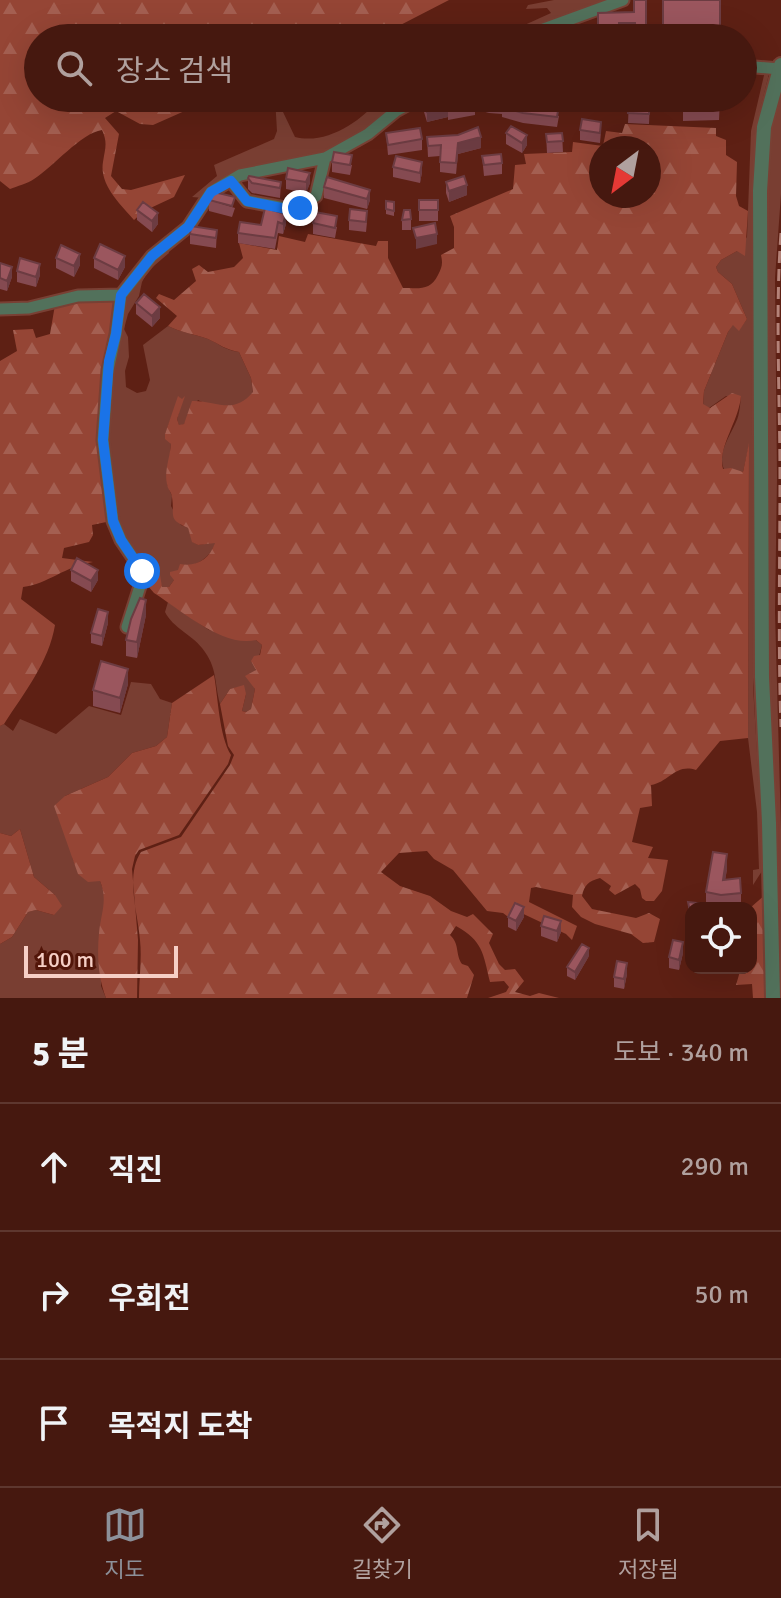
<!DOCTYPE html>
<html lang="ko">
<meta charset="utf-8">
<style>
:root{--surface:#46180f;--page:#4d2118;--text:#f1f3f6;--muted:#b0a09e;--line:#5e372f;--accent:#8c9099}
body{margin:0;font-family:Signika,"Noto Sans KR",sans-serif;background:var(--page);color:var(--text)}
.controls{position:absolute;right:24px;bottom:24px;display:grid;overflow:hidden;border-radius:16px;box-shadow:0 8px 32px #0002}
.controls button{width:72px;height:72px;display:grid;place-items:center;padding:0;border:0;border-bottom:2px solid var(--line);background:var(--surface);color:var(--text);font:40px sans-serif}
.compass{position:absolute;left:589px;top:136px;width:72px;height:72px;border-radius:50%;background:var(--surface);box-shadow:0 8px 32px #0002;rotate:212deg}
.scale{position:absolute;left:24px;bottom:20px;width:154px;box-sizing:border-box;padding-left:8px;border:4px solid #f6cfc6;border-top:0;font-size:22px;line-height:28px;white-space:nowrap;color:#f6cfc6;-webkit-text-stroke:6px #521509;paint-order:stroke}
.stop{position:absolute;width:24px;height:24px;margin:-18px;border:6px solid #1a73e8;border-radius:50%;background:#fff}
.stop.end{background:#1a73e8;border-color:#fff;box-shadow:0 2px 8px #0008}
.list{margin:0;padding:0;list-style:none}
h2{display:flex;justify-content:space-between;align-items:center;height:104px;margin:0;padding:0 32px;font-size:34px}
h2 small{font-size:26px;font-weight:400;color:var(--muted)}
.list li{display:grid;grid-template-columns:52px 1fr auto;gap:24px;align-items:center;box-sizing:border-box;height:128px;padding:0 32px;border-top:2px solid var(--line)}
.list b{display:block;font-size:30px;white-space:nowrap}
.list em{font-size:26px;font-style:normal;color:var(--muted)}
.icon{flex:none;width:44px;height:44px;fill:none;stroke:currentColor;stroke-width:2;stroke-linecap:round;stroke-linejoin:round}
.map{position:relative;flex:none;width:781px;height:998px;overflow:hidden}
.search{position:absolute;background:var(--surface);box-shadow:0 8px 32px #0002;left:24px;right:24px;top:24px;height:88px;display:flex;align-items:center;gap:20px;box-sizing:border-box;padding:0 28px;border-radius:44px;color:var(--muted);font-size:30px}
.sheet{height:488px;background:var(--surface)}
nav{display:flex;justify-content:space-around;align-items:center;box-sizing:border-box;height:112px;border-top:2px solid var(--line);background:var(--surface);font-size:22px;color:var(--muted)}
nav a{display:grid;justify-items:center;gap:4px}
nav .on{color:var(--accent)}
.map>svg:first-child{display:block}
.green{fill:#793e32}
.forest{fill:url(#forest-firs);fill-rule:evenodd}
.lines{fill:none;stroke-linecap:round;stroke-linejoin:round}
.minor-casing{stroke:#794034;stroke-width:15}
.tertiary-casing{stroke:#794034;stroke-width:18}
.minor{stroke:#52715b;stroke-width:11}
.tertiary{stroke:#52715b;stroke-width:14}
.rail{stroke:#b48379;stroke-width:3;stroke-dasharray:12 6;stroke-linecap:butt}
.wall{fill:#854a51}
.shaded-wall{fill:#6c3c42}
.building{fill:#9b565e;stroke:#6c3c42;stroke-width:2}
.route{stroke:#1a73e8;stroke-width:10}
</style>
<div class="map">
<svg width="781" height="998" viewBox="0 0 781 998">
<defs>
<pattern id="forest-firs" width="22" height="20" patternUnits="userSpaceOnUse" patternTransform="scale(2)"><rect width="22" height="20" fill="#954535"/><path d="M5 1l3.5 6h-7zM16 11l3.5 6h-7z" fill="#a45f51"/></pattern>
</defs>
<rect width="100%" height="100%" fill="#5e2014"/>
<path class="green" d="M 554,0 L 612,0 L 513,38 L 496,38 L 551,13 L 547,8 L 526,9 L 528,5 Z
M 765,71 L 768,73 L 768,78 L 759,114 L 754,163 L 756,525 L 753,686 L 764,868 L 753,885 L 753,870 L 759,869 L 757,812 L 748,738 L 749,445 L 743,472 L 724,469 C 717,453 730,436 736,422 C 740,414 740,404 741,396 L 726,396 L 709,408 L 703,405 L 704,391 L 728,332 L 733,324 L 739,330 L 747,319 L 732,284 L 718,272 L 716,267 L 721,260 L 737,251 L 747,237 L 751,131 Z
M 781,75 L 781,194 L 775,278 L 777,478 L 775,612 L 781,829 L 781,998 L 776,998 L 768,720 L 765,146 Z
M 275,98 L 284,98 L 283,112 L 295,137 C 326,145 361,122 380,98 L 415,98 L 367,131 L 324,156 L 268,166 L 204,198 L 192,197 L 217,176 L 214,165 L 274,139 L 277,131 Z
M 168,250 L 169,253 L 148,271 L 142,282 L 139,296 L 128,314 L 124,329 L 128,337 L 129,357 L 125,371 L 126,387 L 137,393 L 146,391 L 150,380 L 143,345 L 168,326 C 182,333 194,334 208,339 C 220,344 224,350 239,352 L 251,378 L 253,393 C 249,398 245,404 238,406 C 227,408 207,405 198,400 L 184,424 L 179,426 L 177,419 L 182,400 L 179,397 L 165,434 L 171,444 L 167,484 L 172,496 L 171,506 L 181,525 L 188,528 L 193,542 L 198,545 L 216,542 C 211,555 203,561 191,566 L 185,565 L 169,587 L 162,587 L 156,571 L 148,586 L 144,581 L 121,532 L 113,494 L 106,441 L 110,368 L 125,302 L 132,286 L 147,267 Z
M 168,602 L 209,630 L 256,640 L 262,645 L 252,683 L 255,689 L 251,709 L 246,712 L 242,711 L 246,694 L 240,687 L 230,689 L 220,704 C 214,682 218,668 202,648 C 191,634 173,628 165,612 Z
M 131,682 L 151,684 L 160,699 L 172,703 L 167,737 L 156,746 L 132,753 L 108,777 L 65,796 L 73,860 L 100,881 L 105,894 L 101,986 L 106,998 L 0,998 L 0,944 L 12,937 L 28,912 L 36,910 L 54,915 L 55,895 L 34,877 L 20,829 L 11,836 L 0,833 L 0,726 L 4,724 L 13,731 L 20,719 L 56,734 L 89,706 L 121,715 Z"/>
<path class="forest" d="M 0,0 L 449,0 L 383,34 L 372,30 L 339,38 L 38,38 L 38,98 L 214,98 L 153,125 L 140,124 L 116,111 L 105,118 L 119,134 L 111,176 L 122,189 L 131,190 L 185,175 L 174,197 L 144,211 L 134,220 C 121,205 99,185 103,162 C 105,149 108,143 102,130 C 81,133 53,167 34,179 C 27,184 17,186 10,189 L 0,181 Z
M 625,124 L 716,128 L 716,136 L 726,140 L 726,155 L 737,162 L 736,196 L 739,206 L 748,211 L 745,256 L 737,251 L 721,260 L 716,267 L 718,272 L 732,284 L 747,319 L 739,331 L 733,325 L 728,332 L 704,391 L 703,404 L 710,408 L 732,393 L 741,396 C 739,421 717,448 723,469 L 731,468 L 743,472 L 749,443 L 748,738 L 720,741 L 696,770 C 676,763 669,782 651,785 L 652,806 L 640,808 L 632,842 L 653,847 L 648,858 L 668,860 L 662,891 L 654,901 L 646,901 L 642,898 L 640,889 L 635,884 L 615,895 L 609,890 L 611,886 L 600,878 C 589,881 584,885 582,896 L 592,909 L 636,918 L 649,913 L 660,919 L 654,942 L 643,943 L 631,934 L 595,924 L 581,917 L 572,907 L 573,895 L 536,887 L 531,888 L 529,902 L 577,926 L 572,940 L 566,934 L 515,910 L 511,919 L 503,913 L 487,911 L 453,870 L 434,859 L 427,851 L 399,853 L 381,872 L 400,886 L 430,896 L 451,911 L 467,917 L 473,914 L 493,934 L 489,943 L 499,964 L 505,970 L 515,969 L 524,981 L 515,992 L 530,996 L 539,993 L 559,998 L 488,998 L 506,992 L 509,987 L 504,981 L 490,982 C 483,953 483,941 456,926 L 450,935 C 460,944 455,954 462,964 L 468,966 L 474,975 L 467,998 L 139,998 C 139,979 142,959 140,940 C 138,913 125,876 141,852 L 181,837 L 230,765 L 234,755 L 228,746 L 220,704 L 230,689 L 244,685 L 246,694 L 242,711 L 246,712 L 251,709 L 255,689 L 245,676 L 256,670 L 251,661 L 254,656 L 260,655 L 262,645 L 256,640 C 223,648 181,610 154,593 L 148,586 L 156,571 L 160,575 L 162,587 L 169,587 L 174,580 L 170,575 L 170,572 L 178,570 L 180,564 C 196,567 209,560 215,543 L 198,545 L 192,542 L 188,528 C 167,519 175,516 172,497 C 171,490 168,491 167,484 C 164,472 170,457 171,444 L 165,439 L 165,434 L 178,396 L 182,399 L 185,396 L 177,419 L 179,425 L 184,424 L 192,401 C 216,400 233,416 253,392 L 251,378 L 239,352 C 226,350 219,344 208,339 C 194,334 182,333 168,326 L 177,316 L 156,298 L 159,294 L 174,300 L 196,281 L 192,269 L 199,265 L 208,272 L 234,267 L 243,258 L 239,243 L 277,250 L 279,236 L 305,242 L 308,234 L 376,246 L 378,241 L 388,241 L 388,258 L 403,288 C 420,288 430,291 438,275 C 442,267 443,264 441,255 L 454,248 L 454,227 L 450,216 L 513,189 L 515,165 L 526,164 L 524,154 L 572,152 L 573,142 L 603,146 L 606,131 L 622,133 ZM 601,148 L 649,148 L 649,196 L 601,196 Z
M 90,299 L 118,301 L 106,361 L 111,521 L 92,525 L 93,535 L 89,542 L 64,548 L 62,558 L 93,562 C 65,566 48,584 23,587 L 21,599 L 55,625 C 49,662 24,693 4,724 L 0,726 L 0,361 L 17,351 L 13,330 L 33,329 L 36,338 L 50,334 L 55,305 Z
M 214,675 C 218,696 219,736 231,755 L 228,764 L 179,835 L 139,850 L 135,856 L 132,869 L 138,940 L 137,998 L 106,998 C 98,977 97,955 99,933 C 101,913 108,900 100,881 L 88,882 L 78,874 L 54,806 L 65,796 L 108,777 L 132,753 L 156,746 L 167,737 L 172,703 Z
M 20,829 L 34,877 L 55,895 L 62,906 L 54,915 L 36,910 L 28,912 L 12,937 L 0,944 L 0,833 L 11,836 Z
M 767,893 L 766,998 L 753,998 L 752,984 L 736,985 L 741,968 L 751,968 L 750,908 Z"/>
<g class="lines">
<defs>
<path id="minor" d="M 519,38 L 623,0
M 743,66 L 780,69
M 231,181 L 247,201 L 296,210 L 316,196 L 325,158
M 0,309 L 29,308 L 78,296 L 121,295
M 127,627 L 142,580 L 142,571 L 121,540 L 113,521 L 103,440 L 108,370 L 116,334 L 121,295 L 152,256 L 188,227 L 211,192 L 240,175 L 325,158 L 368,134 L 396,111 L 420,98"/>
<path id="tertiary" d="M 773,998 L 769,823 L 762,677 L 760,191 L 764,127 L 781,65"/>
</defs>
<use href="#minor" class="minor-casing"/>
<use href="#tertiary" class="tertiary-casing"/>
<use href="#minor" class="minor"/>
<use href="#tertiary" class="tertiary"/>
<path class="rail" d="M 781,233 C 775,314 780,396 780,477 C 780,560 778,643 781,727"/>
</g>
<path class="wall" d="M 634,0 L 635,33 L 587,36 L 634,12 Z
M 437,98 L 508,98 L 559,116 L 557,127 L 523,123 L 502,117 L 502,114 L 489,113 L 475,109 L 475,115 L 448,120 L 448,117 L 427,122 L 424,112 L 424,101 Z
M 683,98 L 720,98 L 719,120 L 683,121 Z
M 629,100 L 650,101 L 649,124 L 628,123 Z
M 580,130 L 601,132 L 600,143 L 580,140 Z
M 386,133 L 422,139 L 422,150 L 388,155 Z
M 506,133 L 527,145 L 522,153 L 506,144 Z
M 562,133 L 563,152 L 547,153 L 546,134 Z
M 427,137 L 481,148 L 458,154 L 456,174 L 440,172 L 440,156 L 428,157 Z
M 482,156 L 502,163 L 502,174 L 484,176 Z
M 332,162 L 352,165 L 350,175 L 332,172 Z
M 393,167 L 422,172 L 420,183 L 393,177 Z
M 327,177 L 370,200 L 367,209 L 324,198 L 324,187 Z
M 248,178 L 281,182 L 280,198 L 252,193 L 248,189 Z
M 286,179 L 310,183 L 306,193 L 286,189 Z
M 446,182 L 467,195 L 449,202 L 446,193 Z
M 209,200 L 235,208 L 232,217 L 209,211 Z
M 419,200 L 438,200 L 438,221 L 419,221 Z
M 386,201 L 394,202 L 394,216 L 386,214 Z
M 265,208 L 286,224 L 283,234 L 278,233 L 275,249 L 238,243 L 238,233 L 261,225 Z
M 137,210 L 158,224 L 152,232 L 137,220 Z
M 411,219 L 411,230 L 402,230 L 402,220 Z
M 349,220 L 367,222 L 366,232 L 349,230 Z
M 313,223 L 337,227 L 335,238 L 313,234 Z
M 217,230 L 216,248 L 190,244 L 190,234 Z
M 56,258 L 80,265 L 74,277 L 56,268 Z
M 94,258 L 125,267 L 118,280 L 94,268 Z
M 0,263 L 12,277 L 7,291 L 0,289 Z
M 17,271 L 40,275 L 36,287 L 17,282 Z
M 136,303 L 160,318 L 152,327 L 136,314 Z
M 71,570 L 98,580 L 91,592 L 71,581 Z
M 146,615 L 137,658 L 126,656 L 126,640 Z
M 108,623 L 102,646 L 91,643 L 91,633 Z
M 128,684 L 120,713 L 93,706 L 93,690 Z
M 727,869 L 725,880 L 741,893 L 741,907 L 691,908 L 691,925 L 688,912 L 688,902 L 706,904 L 706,892 Z
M 508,917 L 524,917 L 516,931 L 508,927 Z
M 541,926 L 561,932 L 557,942 L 541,936 Z
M 683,953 L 679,970 L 669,968 L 669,957 Z
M 589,956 L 575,980 L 567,976 L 567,967 Z
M 627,974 L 624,989 L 614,987 L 614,977 Z"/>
<path class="shaded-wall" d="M 448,106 L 448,117 L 427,122 L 427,112 Z
M 527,135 L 527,145 L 522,153 L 522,143 Z
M 481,137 L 481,148 L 458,154 L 456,174 L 458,143 Z
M 422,162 L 422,172 L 420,183 L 420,173 Z
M 310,173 L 310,183 L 306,193 L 306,182 Z
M 467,185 L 467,195 L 449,202 L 449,191 Z
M 370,190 L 370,200 L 367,209 L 367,199 Z
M 158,213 L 158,224 L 152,232 L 152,221 Z
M 286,214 L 286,224 L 283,234 L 283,224 Z
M 437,234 L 437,244 L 416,249 L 416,238 Z
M 80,254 L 80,265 L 74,277 L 74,266 Z
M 125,256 L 125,267 L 118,280 L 118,270 Z
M 40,264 L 40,275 L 36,287 L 36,277 Z
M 12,267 L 12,277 L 7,291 L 7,281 Z
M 160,307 L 160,318 L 152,327 L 152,316 Z
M 98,570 L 98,580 L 91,592 L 91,581 Z
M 146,600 L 146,615 L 137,658 L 137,642 Z
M 108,612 L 108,623 L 102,646 L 102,636 Z
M 128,669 L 128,684 L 120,713 L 120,698 Z
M 727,854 L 727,869 L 723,895 L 723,880 Z
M 524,907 L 524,917 L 516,931 L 516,921 Z
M 561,921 L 561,932 L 557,942 L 557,931 Z
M 683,942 L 683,953 L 679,970 L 679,960 Z
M 589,948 L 589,956 L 575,980 L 575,972 Z
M 627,963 L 627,974 L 624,989 L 624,979 Z"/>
<path class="building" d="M 634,0 L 646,0 L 646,38 L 636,38 L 635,23 L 619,23 L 619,38 L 554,38 L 587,36 L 587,31 L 598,31 L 598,13 L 634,12 Z
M 663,0 L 720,0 L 720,38 L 663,38 Z
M 437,98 L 464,98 L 475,105 L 448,109 L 448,106 L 427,112 L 424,101 Z
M 472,98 L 508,98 L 538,106 L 539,102 L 559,105 L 557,117 L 523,113 L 502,107 L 502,103 L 489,103 Z
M 683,98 L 720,98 L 719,110 L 683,111 Z
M 629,100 L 650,101 L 649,114 L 628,113 Z
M 582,119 L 601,122 L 600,133 L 580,130 Z
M 511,126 L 527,135 L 522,143 L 506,133 Z
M 478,127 L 481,137 L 458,143 L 456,163 L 440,162 L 441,145 L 428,146 L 427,137 L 458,135 Z
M 420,128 L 422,139 L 388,145 L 386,133 Z
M 562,133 L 563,141 L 547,142 L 546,134 Z
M 334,152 L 352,155 L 350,165 L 332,162 Z
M 501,154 L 502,163 L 484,165 L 482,156 Z
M 396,156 L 422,162 L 420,173 L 393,167 Z
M 288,168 L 310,173 L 306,182 L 286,179 Z
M 249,176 L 281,182 L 280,188 L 252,183 L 248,178 Z
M 464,176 L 467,185 L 449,191 L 446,182 Z
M 327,177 L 370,190 L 367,199 L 324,187 Z
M 214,192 L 235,197 L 232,206 L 209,200 Z
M 419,200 L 438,200 L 438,210 L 419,210 Z
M 386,201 L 394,202 L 394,211 L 386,209 Z
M 143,202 L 158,213 L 152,221 L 137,210 Z
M 265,208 L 286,214 L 283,224 L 278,222 L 275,238 L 238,233 L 240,222 L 261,225 Z
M 350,209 L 367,211 L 366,222 L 349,220 Z
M 404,210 L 410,210 L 411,219 L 402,220 Z
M 315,212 L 337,216 L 335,228 L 313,223 Z
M 435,223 L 437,234 L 416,238 L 413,228 Z
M 191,226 L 217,230 L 216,238 L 190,234 Z
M 100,244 L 125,256 L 118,270 L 94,258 Z
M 61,245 L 80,254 L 74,266 L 56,258 Z
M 20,258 L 40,264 L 36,277 L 17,271 Z
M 0,263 L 12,267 L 7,281 L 0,278 Z
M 144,294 L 160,307 L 152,316 L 136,303 Z
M 77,558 L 98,570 L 91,581 L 71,570 Z
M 140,598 L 146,600 L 137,642 L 126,640 L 131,619 Z
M 98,609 L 108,612 L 102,636 L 91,633 Z
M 101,661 L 128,669 L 120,698 L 93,690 Z
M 713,852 L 727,854 L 723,880 L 740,878 L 741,893 L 721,895 L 706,892 Z
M 688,902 L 707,904 L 706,908 L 691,908 L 691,916 Z
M 515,903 L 524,907 L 516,921 L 508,917 Z
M 544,916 L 561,921 L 557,931 L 541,926 Z
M 673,940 L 683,942 L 679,960 L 669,957 Z
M 582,944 L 589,948 L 575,972 L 567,967 Z
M 617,961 L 627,963 L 624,979 L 614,977 Z"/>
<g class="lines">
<path class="route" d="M 142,571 L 121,540 L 113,521 L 103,440 L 109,361 L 116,334 L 121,295 L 152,256 L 188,227 L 211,192 L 231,181 L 247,201 L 291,210 L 300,208"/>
</g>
</svg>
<div class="controls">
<button><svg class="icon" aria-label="locate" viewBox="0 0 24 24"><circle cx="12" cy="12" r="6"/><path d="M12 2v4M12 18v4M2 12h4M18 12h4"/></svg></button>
</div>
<svg class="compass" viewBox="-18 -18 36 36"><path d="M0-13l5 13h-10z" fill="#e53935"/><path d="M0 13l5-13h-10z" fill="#b0a09e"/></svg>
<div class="scale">100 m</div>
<div class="stop" style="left:142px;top:571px"></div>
<div class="stop end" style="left:300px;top:208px"></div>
<div class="search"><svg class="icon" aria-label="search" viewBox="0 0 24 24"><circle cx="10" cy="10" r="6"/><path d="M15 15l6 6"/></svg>장소 검색</div>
</div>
<section class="sheet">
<h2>5 분<small>도보 · 340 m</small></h2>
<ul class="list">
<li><svg class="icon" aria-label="ahead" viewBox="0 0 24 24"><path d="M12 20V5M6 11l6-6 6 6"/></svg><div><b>직진</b></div><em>290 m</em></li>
<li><svg class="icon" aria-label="right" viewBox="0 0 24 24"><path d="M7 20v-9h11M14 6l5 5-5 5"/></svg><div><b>우회전</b></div><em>50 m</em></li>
<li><svg class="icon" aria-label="arrive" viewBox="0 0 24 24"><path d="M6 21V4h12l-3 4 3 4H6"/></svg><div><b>목적지 도착</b></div></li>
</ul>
</section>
<nav>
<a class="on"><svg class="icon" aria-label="map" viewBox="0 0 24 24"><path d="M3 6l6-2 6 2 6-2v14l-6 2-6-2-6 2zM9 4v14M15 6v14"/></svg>지도</a>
<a><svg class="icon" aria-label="directions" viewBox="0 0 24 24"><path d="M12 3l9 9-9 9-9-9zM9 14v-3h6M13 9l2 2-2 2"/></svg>길찾기</a>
<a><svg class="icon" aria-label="saved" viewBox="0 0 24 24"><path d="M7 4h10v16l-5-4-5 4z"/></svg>저장됨</a>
</nav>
